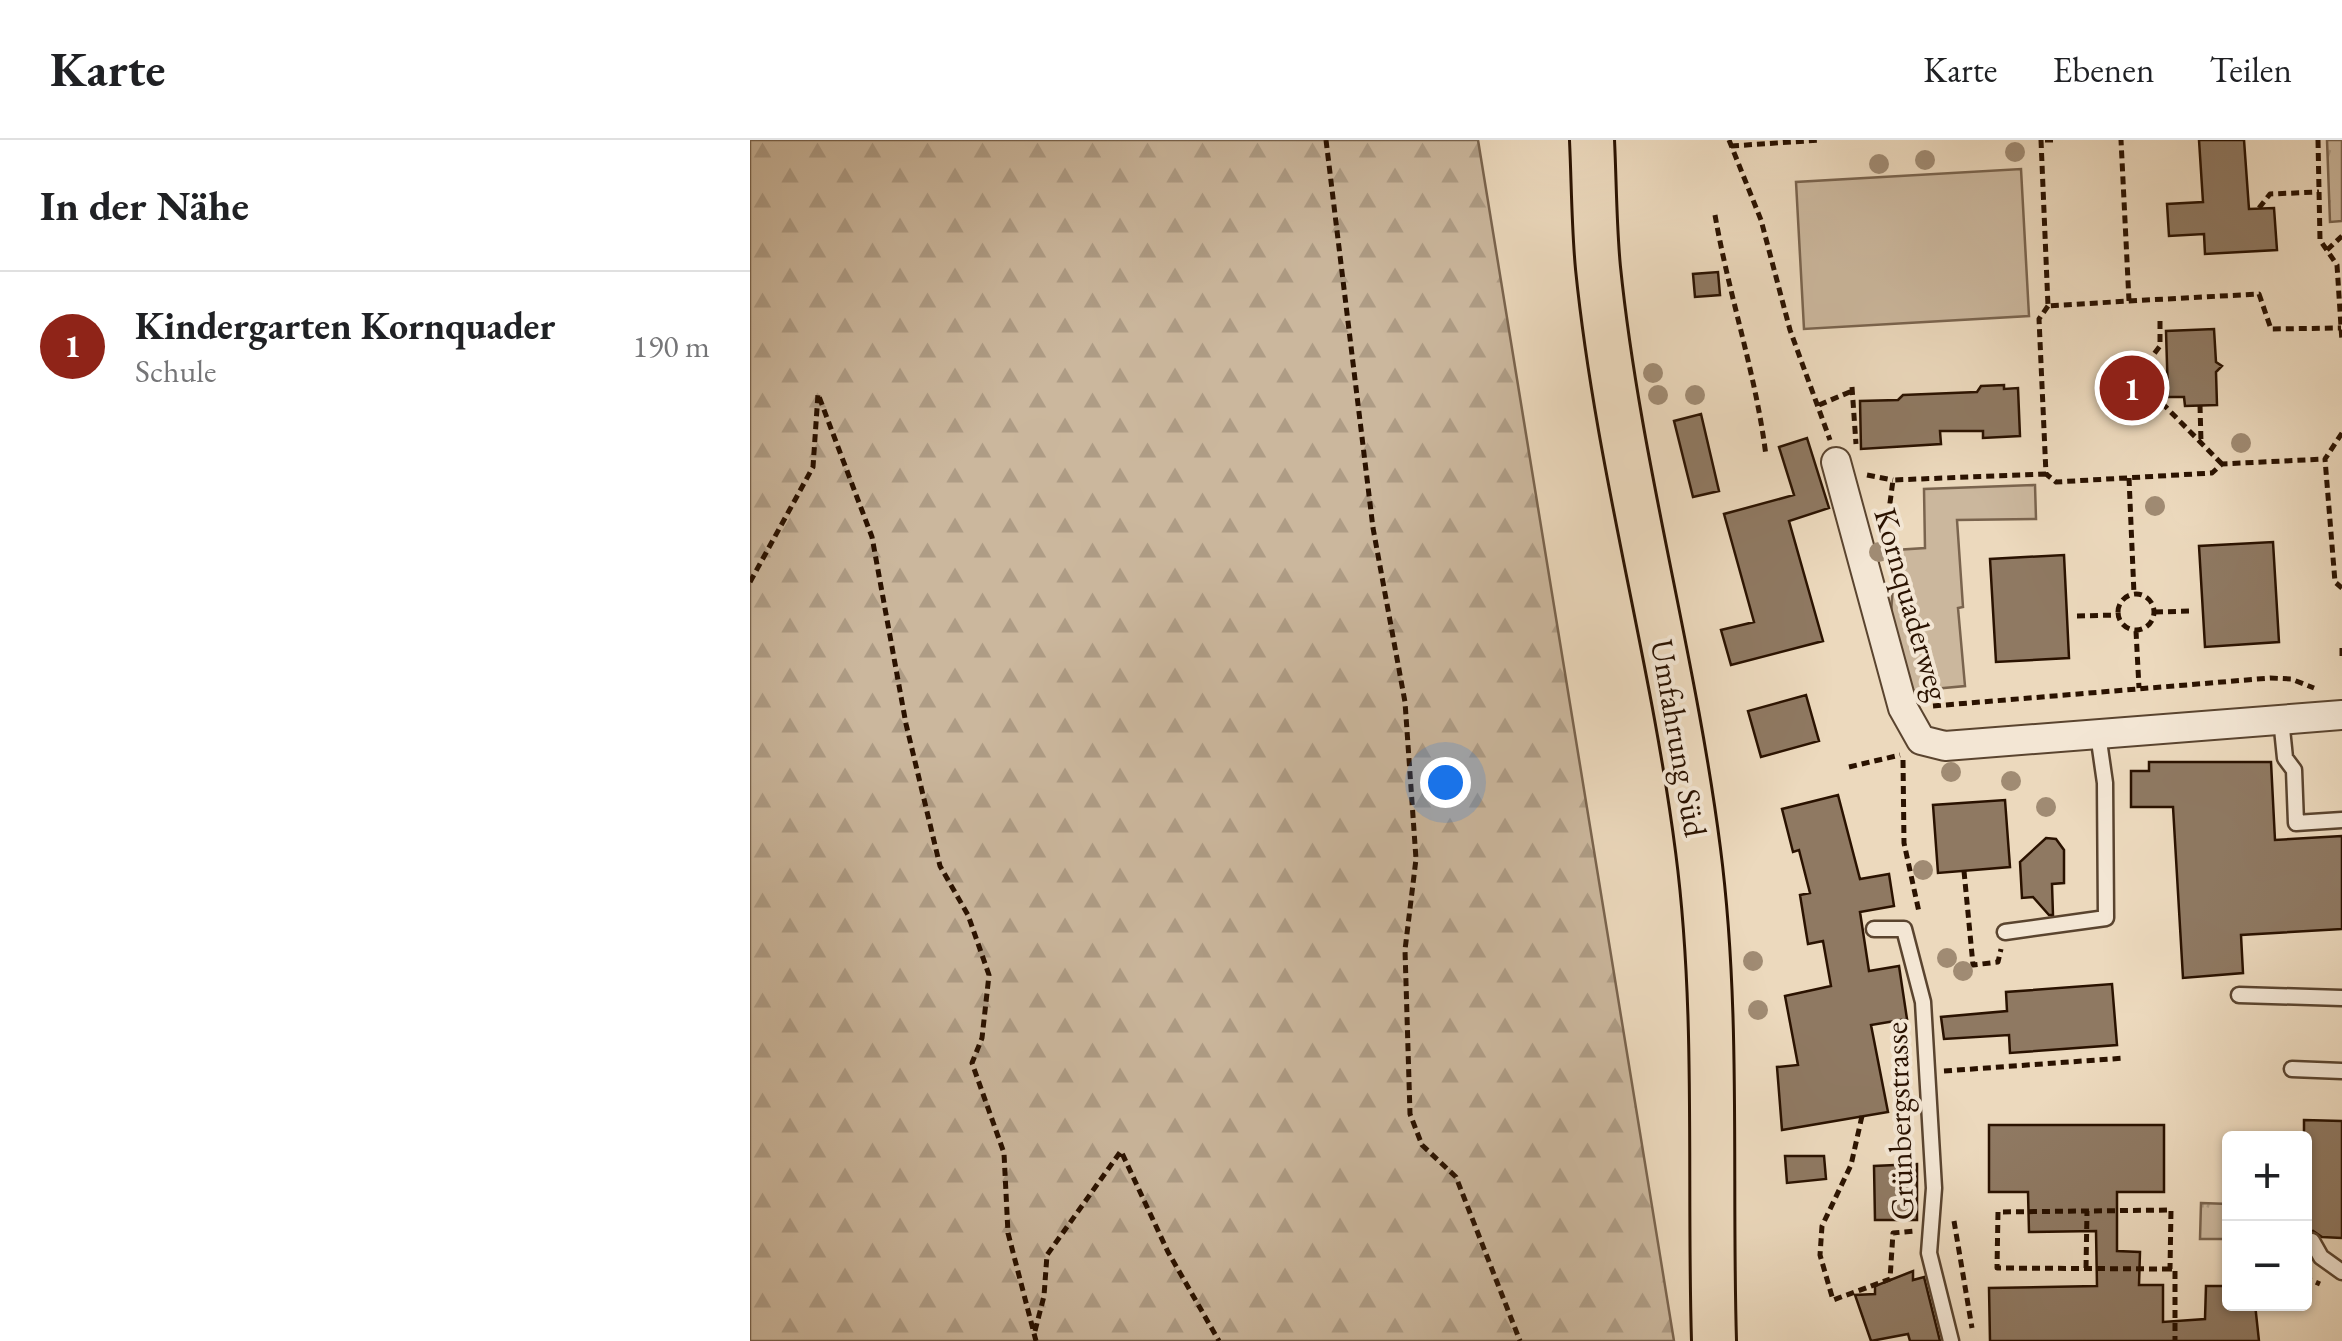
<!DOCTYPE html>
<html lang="de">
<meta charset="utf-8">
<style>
:root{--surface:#fff;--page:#f2f2f2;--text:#202124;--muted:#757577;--line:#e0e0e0;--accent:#8f2418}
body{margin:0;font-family:"EB Garamond",serif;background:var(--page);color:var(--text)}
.controls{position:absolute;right:30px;bottom:30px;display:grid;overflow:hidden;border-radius:10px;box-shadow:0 2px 8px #0004}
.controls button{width:90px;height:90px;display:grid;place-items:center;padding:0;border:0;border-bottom:2px solid var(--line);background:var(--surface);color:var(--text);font:50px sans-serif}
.you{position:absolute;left:695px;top:642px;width:35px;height:35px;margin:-25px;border:8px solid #fff;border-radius:50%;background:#1a73e8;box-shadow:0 0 0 15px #1a73e833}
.badge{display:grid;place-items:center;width:65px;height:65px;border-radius:50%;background:var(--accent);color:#fff;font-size:32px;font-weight:700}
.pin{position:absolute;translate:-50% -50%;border:5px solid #fff;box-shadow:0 2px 10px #0006}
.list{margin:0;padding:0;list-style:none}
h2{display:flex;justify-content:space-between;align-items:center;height:130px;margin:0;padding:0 40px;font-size:42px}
h2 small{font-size:32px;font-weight:400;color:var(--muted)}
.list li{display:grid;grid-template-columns:65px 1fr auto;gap:30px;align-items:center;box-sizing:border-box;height:150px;padding:0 40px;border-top:2px solid var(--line)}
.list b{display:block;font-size:38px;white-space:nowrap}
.list p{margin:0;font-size:32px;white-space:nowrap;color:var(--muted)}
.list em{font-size:32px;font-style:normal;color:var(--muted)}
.map{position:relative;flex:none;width:1592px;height:1201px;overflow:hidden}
header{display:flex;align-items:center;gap:60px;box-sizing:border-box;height:140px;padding:0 50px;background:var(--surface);border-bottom:2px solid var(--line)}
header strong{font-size:48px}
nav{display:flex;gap:55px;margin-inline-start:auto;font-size:35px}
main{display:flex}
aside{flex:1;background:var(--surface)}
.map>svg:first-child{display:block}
.grass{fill:url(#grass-tufts);stroke:#7a644e;stroke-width:2.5}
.forest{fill:url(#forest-firs);stroke:#7a644e;stroke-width:2.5}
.garden{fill:#cbb79d;stroke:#7a644e;stroke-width:2.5}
.building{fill:#8f7962;stroke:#2a1200;stroke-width:2.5}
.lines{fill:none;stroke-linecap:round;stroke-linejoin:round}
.lane-casing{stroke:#5a442f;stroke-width:19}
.street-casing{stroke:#5a442f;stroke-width:32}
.primary-casing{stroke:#2a1200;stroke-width:48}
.path{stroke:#2a1200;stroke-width:5;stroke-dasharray:8 5;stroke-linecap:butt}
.lane{stroke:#f3e6d4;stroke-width:14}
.street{stroke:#f3e6d4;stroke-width:28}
.primary{stroke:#ecd9bd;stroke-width:42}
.tree{fill:#a08b73}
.labels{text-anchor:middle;stroke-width:8;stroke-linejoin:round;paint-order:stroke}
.street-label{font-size:32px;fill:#2a1200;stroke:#f3e6d4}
</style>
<header>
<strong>Karte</strong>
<nav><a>Karte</a><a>Ebenen</a><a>Teilen</a></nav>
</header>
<main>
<aside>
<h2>In der Nähe<small></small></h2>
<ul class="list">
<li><span class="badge">1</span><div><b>Kindergarten Kornquader</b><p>Schule</p></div><em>190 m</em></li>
</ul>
</aside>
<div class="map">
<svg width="1592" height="1201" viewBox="0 0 1592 1201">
<defs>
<pattern id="grass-tufts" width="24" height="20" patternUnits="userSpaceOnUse" patternTransform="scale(2.5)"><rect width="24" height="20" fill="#cbb79d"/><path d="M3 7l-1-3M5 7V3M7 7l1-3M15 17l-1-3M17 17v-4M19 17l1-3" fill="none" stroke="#ae9c85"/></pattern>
<pattern id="forest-firs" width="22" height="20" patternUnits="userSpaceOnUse" patternTransform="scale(2.5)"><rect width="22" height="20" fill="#cbb79d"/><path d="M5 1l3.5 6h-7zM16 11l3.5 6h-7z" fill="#ae9c85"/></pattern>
</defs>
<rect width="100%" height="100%" fill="#ecd9bd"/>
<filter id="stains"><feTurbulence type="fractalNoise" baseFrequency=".002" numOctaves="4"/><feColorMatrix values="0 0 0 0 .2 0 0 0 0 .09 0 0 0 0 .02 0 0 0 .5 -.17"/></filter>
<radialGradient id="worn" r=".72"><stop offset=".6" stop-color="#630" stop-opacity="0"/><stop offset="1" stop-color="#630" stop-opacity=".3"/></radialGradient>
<path class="grass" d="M 1577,0 L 1592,0 L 1592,81 L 1580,82 Z
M 1451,1063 L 1479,1064 L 1479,1099 L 1450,1099 Z"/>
<path class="forest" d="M 0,0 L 728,0 L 924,1201 L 0,1201 Z"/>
<path class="garden" d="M 1271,29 L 1279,176 L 1054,189 L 1046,42 Z
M 1285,345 L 1286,379 L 1207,380 L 1213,467 L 1208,468 L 1215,546 L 1162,551 L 1141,475 L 1145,410 L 1175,408 L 1174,349 Z"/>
<path class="building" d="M 1449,0 L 1494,0 L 1499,69 L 1524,68 L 1527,110 L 1455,114 L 1454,94 L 1419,96 L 1417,64 L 1453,62 Z
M 968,132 L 970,155 L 945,157 L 943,134 Z
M 1464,189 L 1466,222 L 1472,226 L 1466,232 L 1467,265 L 1435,266 L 1434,257 L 1418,257 L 1416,191 Z
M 1254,245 L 1254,249 L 1268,248 L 1270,296 L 1233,298 L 1233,291 L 1190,291 L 1191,304 L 1111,309 L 1110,261 L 1148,260 L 1153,255 L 1227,252 L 1231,246 Z
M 951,274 L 969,351 L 943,357 L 924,281 Z
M 1057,298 L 1079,368 L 1039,381 L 1073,501 L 981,525 L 971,490 L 1004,482 L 974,374 L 1044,355 L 1029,307 Z
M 1523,402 L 1529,502 L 1455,507 L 1449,406 Z
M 1314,415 L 1319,518 L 1246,522 L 1240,419 Z
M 1056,555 L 1069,601 L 1011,617 L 998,571 Z
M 1399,622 L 1521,622 L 1525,700 L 1592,696 L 1592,789 L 1491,795 L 1493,833 L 1433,838 L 1423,667 L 1381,667 L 1381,631 L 1399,631 Z
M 1088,655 L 1110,739 L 1139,734 L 1144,766 L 1110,772 L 1119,831 L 1149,826 L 1157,879 L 1121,885 L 1138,972 L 1032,990 L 1027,927 L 1048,925 L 1035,856 L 1081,846 L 1073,801 L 1058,804 L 1050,755 L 1060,753 L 1049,710 L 1043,712 L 1032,669 Z
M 1255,660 L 1260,727 L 1188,733 L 1183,665 Z
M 1296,698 L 1306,699 L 1314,710 L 1314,743 L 1302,744 L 1303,775 L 1299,775 L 1283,757 L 1272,758 L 1270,722 Z
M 1362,844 L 1367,905 L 1260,913 L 1259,895 L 1194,899 L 1191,877 L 1257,871 L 1256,852 Z
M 1554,980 L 1592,981 L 1592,1098 L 1572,1097 L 1563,1091 L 1554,1094 Z
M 1239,985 L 1414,985 L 1414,1052 L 1367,1052 L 1367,1111 L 1390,1112 L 1389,1145 L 1413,1145 L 1413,1182 L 1455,1179 L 1456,1146 L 1480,1146 L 1480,1164 L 1505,1164 L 1509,1201 L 1240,1201 L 1239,1148 L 1347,1146 L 1346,1091 L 1279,1092 L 1278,1052 L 1239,1052 Z
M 1035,1016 L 1074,1016 L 1076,1039 L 1037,1043 Z
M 1167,1024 L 1167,1080 L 1125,1080 L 1124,1026 Z
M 1163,1131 L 1163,1140 L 1174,1137 L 1190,1201 L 1160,1201 L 1158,1194 L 1121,1201 L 1105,1155 L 1125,1154 L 1125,1146 Z"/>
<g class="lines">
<defs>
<path id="lane" d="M 1531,579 L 1535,618 L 1544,630 L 1546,683 L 1592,680
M 1124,789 L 1154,789 L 1173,862 L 1184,1048 L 1179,1113 L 1201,1201
M 1255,792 L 1356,778 L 1355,643 L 1348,594
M 1489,855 L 1592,858
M 1542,929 L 1592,931
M 1562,1101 L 1571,1117 L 1592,1132"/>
<path id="street" d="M 1086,322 L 1153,568 L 1171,600 L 1195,606 L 1592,575"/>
<path id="primary" d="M 842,0 C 844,43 844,86 848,128 C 868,324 923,515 948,710 C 969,872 959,1038 964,1201"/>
</defs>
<use href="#lane" class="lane-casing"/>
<use href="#street" class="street-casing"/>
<use href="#primary" class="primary-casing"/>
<path class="path" d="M 576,0 L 623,388 L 655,562 L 666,719 L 655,810 L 660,974 L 672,1005 L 706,1037 L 770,1201
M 979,0 L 1011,80 L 1040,190 L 1080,300
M 1291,0 L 1298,166 L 1379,161 L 1371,0
M 1295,0 L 1303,0
M 1568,0 L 1570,100 L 1587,125 L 1592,202
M 981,6 L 1071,0
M 1509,68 L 1520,54 L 1569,52
M 965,75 C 979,156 1006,234 1016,316
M 1577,110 L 1592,96
M 1379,161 L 1509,154 L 1521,189 L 1591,188
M 1298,166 L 1289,179 L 1296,334 L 1306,342 L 1462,333 L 1472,324 L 1575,319
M 1410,181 L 1410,206 L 1397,223 L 1401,252 L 1472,324
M 1102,247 L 1106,304
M 1069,265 L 1102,251
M 1450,265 L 1451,302
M 1592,293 L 1575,319 L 1585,442 L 1592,448
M 1117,335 L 1143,340
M 1379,338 L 1384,454
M 1127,381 L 1138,378 L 1143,340 L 1296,334
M 0,442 L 63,327 L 68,254 L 122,397 L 156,584 L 190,726 L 218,775 L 239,835 L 232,898 L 222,923 L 254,1013 L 258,1093 L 286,1201
M1368 472a18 18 0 1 1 36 0a18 18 0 1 1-36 0Z
M 1405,472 L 1442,471
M 1327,476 L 1368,475
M 1386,491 L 1389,548
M 1592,508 L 1592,521
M 1183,566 L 1520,538 L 1541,539 L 1564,548
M 1153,620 L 1154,703 L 1169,772
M 1099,627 L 1150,615
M 1214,731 L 1223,825 L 1248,822 L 1251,809
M 1194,931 L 1375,918
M 1112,976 L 1101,1025 L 1072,1086 L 1070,1115 L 1083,1160 L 1140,1139 L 1143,1093 L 1164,1091
M 1204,1081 L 1222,1188
M 1336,1128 L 1337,1071
M 1420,1129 L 1247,1128 L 1248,1072 L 1421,1070 L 1420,1129 L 1425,1129 L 1425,1201
M 1554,1137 L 1570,1144
M 285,1191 L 294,1156 L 297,1115 L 371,1011 L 418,1112 L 469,1201"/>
<use href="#lane" class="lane"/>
<use href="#street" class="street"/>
<use href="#primary" class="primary"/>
</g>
<g class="tree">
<circle cx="1265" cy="12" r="10"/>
<circle cx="1175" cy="20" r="10"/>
<circle cx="1129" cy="24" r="10"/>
<circle cx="903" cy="233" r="10"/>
<circle cx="908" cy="255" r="10"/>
<circle cx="945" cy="255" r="10"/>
<circle cx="1491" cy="303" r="10"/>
<circle cx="1405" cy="366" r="10"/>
<circle cx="1129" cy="412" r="10"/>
<circle cx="1201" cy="632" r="10"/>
<circle cx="1261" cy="641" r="10"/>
<circle cx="1296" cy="667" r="10"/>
<circle cx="1173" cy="730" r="10"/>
<circle cx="1197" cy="818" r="10"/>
<circle cx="1003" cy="821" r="10"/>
<circle cx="1213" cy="831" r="10"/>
<circle cx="1008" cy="870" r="10"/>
</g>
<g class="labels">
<g class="street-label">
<text transform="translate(1162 464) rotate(74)" y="11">Kornquaderweg</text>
<text transform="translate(929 598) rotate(80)" y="11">Umfahrung Süd</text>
<text transform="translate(1149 981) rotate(-92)" y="11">Grünbergstrasse</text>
</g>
</g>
<rect width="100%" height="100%" filter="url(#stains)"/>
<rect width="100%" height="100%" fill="url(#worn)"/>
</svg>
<div class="controls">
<button>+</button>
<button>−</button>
</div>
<div class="you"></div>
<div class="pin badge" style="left:1382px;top:248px">1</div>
</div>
</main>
